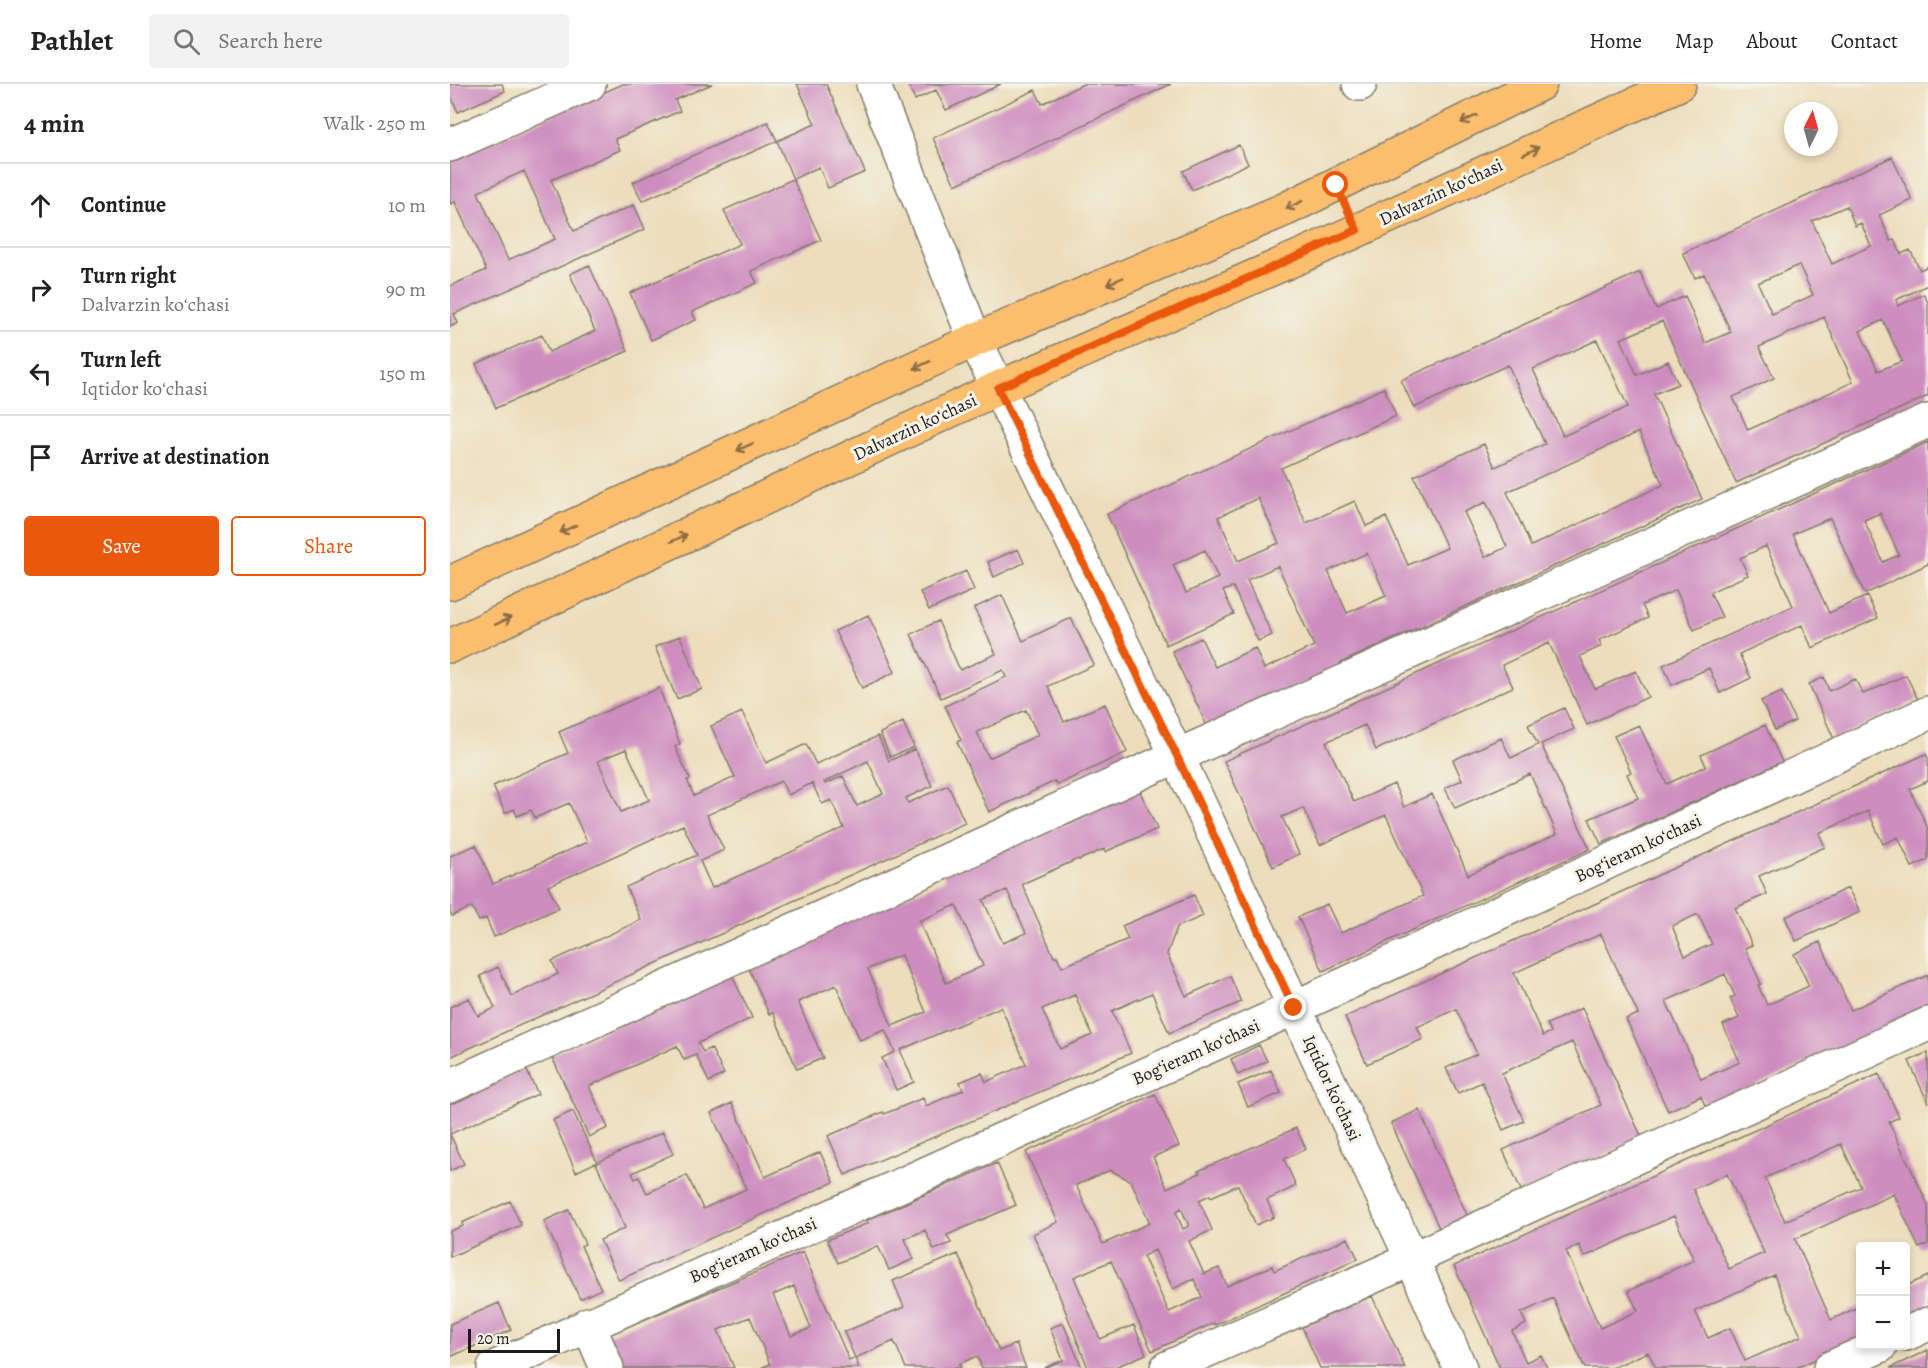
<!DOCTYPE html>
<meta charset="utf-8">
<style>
:root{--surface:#fff;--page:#f2f2f2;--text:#222;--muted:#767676;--line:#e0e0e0;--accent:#ea580c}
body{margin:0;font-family:Alegreya,serif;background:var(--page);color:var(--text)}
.controls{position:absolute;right:18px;bottom:18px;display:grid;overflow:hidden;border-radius:6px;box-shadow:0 3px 9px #0003}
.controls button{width:54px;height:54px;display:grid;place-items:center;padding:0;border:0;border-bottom:2px solid var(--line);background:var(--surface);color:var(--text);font:30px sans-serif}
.compass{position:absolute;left:1334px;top:18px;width:54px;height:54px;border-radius:50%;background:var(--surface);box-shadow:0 3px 9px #0003;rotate:5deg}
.scale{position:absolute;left:18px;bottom:15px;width:92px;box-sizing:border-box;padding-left:6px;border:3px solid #1c1c1c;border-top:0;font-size:16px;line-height:21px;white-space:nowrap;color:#1c1c1c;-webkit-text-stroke:4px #f7f3e8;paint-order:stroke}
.stop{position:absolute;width:18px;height:18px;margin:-14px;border:4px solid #ea580c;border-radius:50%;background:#fff}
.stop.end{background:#ea580c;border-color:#fff;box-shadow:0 2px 6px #0008}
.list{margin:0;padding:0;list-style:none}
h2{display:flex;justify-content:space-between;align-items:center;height:78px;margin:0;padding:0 24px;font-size:26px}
h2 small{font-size:20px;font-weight:400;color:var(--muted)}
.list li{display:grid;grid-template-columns:39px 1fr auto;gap:18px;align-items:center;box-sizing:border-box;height:84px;padding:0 24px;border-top:2px solid var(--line)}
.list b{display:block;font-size:22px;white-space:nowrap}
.list p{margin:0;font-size:20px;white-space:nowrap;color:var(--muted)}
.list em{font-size:20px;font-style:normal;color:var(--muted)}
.actions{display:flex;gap:12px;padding:18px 24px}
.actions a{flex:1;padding:14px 0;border:2px solid var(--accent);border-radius:6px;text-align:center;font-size:21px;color:var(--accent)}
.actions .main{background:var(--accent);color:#fff}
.icon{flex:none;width:33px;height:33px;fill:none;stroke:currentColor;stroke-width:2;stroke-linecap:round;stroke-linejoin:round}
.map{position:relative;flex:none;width:1478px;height:1284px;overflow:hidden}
header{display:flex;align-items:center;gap:36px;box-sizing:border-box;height:84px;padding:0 30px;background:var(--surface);border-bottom:2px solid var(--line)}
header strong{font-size:28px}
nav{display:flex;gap:33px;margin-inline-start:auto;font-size:21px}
.search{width:420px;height:54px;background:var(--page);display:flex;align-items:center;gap:15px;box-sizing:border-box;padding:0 21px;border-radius:6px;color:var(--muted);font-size:22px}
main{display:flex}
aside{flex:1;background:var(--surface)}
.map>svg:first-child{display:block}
.building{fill:#cd8dbf;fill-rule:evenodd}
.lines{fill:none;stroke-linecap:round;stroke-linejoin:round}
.minor-casing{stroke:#847d6c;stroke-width:36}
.major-casing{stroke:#847d6c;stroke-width:36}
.minor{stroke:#fff;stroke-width:33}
.major{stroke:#fabe6e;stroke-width:33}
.oneway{stroke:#8b6d45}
.route{stroke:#ea580c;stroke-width:8}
.labels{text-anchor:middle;stroke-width:6;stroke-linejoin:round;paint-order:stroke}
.street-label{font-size:18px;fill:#1c1c1c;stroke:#f7f3e8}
</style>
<header>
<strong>Pathlet</strong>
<div class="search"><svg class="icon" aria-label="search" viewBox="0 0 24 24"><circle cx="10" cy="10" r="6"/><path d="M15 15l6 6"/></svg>Search here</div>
<nav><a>Home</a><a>Map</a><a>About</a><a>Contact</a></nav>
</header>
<main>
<aside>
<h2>4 min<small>Walk · 250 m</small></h2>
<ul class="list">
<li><svg class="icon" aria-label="ahead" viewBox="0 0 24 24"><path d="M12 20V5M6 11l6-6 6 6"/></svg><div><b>Continue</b></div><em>10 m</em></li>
<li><svg class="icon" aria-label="right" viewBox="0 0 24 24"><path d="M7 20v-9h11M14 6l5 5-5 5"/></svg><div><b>Turn right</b><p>Dalvarzin koʻchasi</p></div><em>90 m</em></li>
<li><svg class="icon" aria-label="left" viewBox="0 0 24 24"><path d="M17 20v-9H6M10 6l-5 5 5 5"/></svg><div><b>Turn left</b><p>Iqtidor koʻchasi</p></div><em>150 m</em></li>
<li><svg class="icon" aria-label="arrive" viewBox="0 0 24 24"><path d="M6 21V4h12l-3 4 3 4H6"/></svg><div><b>Arrive at destination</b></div></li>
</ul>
<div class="actions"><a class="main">Save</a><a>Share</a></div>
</aside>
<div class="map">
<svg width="1478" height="1284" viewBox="0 0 1478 1284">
<rect width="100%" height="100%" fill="#f7f3e8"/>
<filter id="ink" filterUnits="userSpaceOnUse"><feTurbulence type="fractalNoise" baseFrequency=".0167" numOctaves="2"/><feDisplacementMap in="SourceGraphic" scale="12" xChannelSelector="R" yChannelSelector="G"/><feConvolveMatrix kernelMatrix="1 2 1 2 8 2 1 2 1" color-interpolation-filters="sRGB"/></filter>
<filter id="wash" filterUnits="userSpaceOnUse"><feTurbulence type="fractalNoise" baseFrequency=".008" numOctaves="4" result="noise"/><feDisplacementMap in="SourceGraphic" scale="24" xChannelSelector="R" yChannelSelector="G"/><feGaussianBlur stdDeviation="1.35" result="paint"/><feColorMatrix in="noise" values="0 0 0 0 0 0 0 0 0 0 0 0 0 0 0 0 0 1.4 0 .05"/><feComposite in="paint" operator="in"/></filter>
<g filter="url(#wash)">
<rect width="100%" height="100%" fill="#ecdebc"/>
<g id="blocks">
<path class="building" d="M 0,0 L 52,0 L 55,7 L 8,28 L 0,10 Z
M 173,0 L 262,0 L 225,16 L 230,27 L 165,55 L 170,66 L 101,96 L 124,147 L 184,121 L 195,145 L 4,230 L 8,239 L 0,243 L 0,202 L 36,186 L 5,118 L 0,120 L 0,76 ZM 74,87 L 105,155 L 58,176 L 28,108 Z
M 347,0 L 376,0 L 415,88 L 378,104 L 369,83 L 343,95 L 327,57 L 365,40 Z
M 458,0 L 551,0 L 496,26 L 486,6 L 465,16 Z
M 633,0 L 721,0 L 505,101 L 483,54 L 585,6 L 592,20 Z
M 318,38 L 327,57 L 192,117 L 183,98 Z
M 789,61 L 798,80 L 742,106 L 733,87 Z
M 1442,73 L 1462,116 L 1429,131 L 1441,157 L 1445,156 L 1451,170 L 1460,166 L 1470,186 L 1478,182 L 1478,201 L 1446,216 L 1448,222 L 1474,210 L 1478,219 L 1478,312 L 1286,399 L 1212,237 L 1171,255 L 1187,291 L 1218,277 L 1228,300 L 1204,310 L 1252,415 L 890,579 L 892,583 L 758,644 L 722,567 L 751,554 L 765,583 L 805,564 L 814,585 L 864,562 L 828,482 L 797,496 L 822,551 L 808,557 L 783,503 L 773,507 L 784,530 L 716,561 L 657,430 L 934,304 L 946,332 L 831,384 L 856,439 L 905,417 L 916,442 L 936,433 L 958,481 L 997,464 L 964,392 L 1034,360 L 1045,383 L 1095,360 L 1058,281 L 964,324 L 951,296 L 1190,188 L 1206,225 L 1235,212 L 1255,259 L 1281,248 L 1254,190 L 1245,194 L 1233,169 ZM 1397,122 L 1405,142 L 1411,139 L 1421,162 L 1382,180 L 1362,137 ZM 1349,181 L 1363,211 L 1322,230 L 1308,199 ZM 1374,233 L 1403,298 L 1298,346 L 1283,313 L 1324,294 L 1309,263 ZM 1433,236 L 1452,277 L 1428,287 L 1410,247 ZM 1147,256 L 1178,323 L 1113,352 L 1083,285 ZM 1189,348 L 1213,401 L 1081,462 L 1057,408 ZM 808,414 L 829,459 L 788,477 L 768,433 ZM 1036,418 L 1057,463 L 1035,473 L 1014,428 ZM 755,466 L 768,494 L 736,509 L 723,481 ZM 917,469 L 936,512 L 897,529 L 878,487 Z
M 343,95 L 371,156 L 301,187 L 307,199 L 242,228 L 246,236 L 201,256 L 180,209 L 290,160 L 274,126 Z
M 139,181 L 178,267 L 46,324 L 26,280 L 92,251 L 99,268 L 145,247 L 120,190 Z
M 1478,358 L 1478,480 L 1415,510 L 1380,434 L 1343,450 L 1379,529 L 1417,512 L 1428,534 L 1362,564 L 1352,541 L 1289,570 L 1301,594 L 1270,609 L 1259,584 L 1222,601 L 1213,581 L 1343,522 L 1316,462 L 1290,474 L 1298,491 L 1260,508 L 1272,533 L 1244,546 L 1226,506 L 1192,521 L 1198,534 L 1149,556 L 1152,562 L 1130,572 L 1145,605 L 1186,587 L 1198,613 L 1137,641 L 1099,559 L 1052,581 L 1063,603 L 926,666 L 915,641 L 876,658 L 904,718 L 944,700 L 954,723 L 982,710 L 1018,791 L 1107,750 L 1080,690 L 1005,724 L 995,704 L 1012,696 L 1003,676 L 1051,654 L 1061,674 L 1088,661 L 1078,641 L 1114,624 L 1124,645 L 1091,660 L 1140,765 L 873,887 L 848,833 L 877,820 L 891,849 L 973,812 L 936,731 L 870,761 L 853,724 L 832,733 L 849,770 L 823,783 L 774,677 ZM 1430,429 L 1449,471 L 1433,478 L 1414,436 Z
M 568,465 L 574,479 L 544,493 L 538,478 Z
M 516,487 L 524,506 L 479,526 L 470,508 Z
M 552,511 L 573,557 L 621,534 L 644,581 L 598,602 L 614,638 L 655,620 L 677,668 L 607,701 L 605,697 L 539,728 L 507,658 L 511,656 L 495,622 L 556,593 L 553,586 L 491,614 L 461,550 L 488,537 L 510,586 L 546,570 L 524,524 ZM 576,626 L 588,651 L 539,674 L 527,648 Z
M 418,531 L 445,588 L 412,604 L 385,547 Z
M 230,552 L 252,605 L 227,615 L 205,563 Z
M 1456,591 L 1468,616 L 1384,655 L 1359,600 L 1374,593 L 1379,607 L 1405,595 L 1413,610 Z
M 209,604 L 230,660 L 225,663 L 240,695 L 237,696 L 244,712 L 285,693 L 261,642 L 292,628 L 316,679 L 356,660 L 366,680 L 428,652 L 439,677 L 465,665 L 482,702 L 456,714 L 458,719 L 498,701 L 515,739 L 0,973 L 0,923 L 19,914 L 28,932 L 45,924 L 30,892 L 48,883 L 62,912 L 108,890 L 102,877 L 191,836 L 176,803 L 247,771 L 233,741 L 98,802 L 109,824 L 44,853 L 36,834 L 29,837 L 22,823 L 2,832 L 0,829 L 0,772 L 26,761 L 43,800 L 137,758 L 119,719 L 85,734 L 81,726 L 67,732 L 64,725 L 55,729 L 43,702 L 118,669 L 109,648 ZM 176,665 L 199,716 L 171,728 L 148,677 ZM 418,677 L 433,710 L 407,722 L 393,692 L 375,700 L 374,698 ZM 331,697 L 338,711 L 362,699 L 372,720 L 381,716 L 394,744 L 262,804 L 250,777 L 274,766 L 257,731 Z
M 1332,608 L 1345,637 L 1325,646 L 1311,617 Z
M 453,638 L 464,663 L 440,673 L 430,649 Z
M 1189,641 L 1217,700 L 1256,682 L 1251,671 L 1315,641 L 1332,678 L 1151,760 L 1139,735 L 1188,714 L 1177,690 L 1181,688 L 1164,652 Z
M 1476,670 L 1478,674 L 1478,697 L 1460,705 L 1478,745 L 1478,776 L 1462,783 L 1448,753 L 1433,760 L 1418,727 L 1369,749 L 1375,763 L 1309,792 L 1317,810 L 1285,824 L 1302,861 L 1295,864 L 1311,900 L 1308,901 L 1317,921 L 1359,902 L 1344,870 L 1370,858 L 1401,926 L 1478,891 L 1478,924 L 1256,1024 L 1251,1012 L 1218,1027 L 1176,935 L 1188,930 L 1151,850 L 1108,869 L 1064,889 L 1093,952 L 1101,948 L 1097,940 L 1132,924 L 1192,1054 L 1072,1108 L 1053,1066 L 1151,1021 L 1122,958 L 1052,989 L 1074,1037 L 1053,1046 L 1032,998 L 1008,1009 L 996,984 L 1027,970 L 1006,925 L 967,943 L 973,955 L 917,980 L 895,933 ZM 1248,830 L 1262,860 L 1235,872 L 1222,842 ZM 1275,890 L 1285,912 L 1280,914 L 1289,934 L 1273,941 L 1290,978 L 1251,995 L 1216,917 Z
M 689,705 L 707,745 L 655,768 L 654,765 L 629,776 L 628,775 L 572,800 L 604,873 L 607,872 L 612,883 L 678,855 L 672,842 L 744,811 L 753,832 L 727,843 L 717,870 L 736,912 L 780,892 L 791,918 L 719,949 L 702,909 L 662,927 L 681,969 L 395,1091 L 378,1052 L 433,1028 L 434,1030 L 473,1014 L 476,1022 L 513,1006 L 510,998 L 532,989 L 536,998 L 576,980 L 551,923 L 450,966 L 464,998 L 446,1006 L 432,974 L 445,968 L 435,946 L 410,956 L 386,901 L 348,918 L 373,974 L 347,985 L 323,929 L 319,930 L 297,880 L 495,796 L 493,790 L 612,740 L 613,743 L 639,731 L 637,728 ZM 557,806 L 576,849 L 553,859 L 533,816 ZM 506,821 L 533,882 L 496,899 L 469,837 ZM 451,871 L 476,928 L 442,942 L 418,885 ZM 625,911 L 642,951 L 610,965 L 592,925 Z
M 1398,804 L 1410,828 L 1346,857 L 1335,833 Z
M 281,889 L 302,934 L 248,959 L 253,968 L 261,964 L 274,990 L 259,998 L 246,971 L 234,976 L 227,962 L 139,1002 L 158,1044 L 139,1053 L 101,971 Z
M 809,961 L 817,977 L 788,991 L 781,975 Z
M 1478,968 L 1478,1019 L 1459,977 Z
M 75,983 L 88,1010 L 0,1050 L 14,1080 L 0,1087 L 0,1017 Z
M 821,986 L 831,1009 L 798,1023 L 788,1000 Z
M 1429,990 L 1449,1033 L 1439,1038 L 1478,1121 L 1478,1160 L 1469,1164 L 1444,1110 L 1345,1155 L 1381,1236 L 1410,1222 L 1410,1255 L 1346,1284 L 1206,1284 L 1198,1268 L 1162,1284 L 1135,1284 L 1103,1214 L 1071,1229 L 1076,1240 L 1062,1247 L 1076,1278 L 1091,1271 L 1097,1284 L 1050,1284 L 1004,1182 ZM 1391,1060 L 1411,1103 L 1335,1137 L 1315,1094 ZM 1277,1090 L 1314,1169 L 1279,1185 L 1243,1105 ZM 1224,1132 L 1244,1176 L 1178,1207 L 1188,1227 L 1150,1244 L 1116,1167 L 1129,1161 L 1134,1173 ZM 1324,1191 L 1351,1252 L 1295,1277 L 1280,1244 L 1258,1254 L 1245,1227 Z
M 705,1010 L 729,1062 L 703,1073 L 717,1104 L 750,1089 L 748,1087 L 846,1044 L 856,1065 L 834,1075 L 846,1102 L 817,1116 L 824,1133 L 806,1141 L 788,1101 L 761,1113 L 760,1111 L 749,1116 L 762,1146 L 739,1157 L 754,1190 L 769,1184 L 777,1202 L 822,1182 L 824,1187 L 898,1154 L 908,1175 L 765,1241 L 764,1239 L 702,1267 L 661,1177 L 624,1193 L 650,1255 L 684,1241 L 696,1270 L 663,1284 L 638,1284 L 598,1183 L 583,1150 L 608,1138 L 576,1068 ZM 660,1086 L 681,1097 L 700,1139 L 653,1160 L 626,1101 ZM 731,1124 L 739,1142 L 733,1145 L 726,1128 ZM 705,1166 L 723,1205 L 744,1195 L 752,1213 L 719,1228 L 693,1172 Z
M 282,1019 L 315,1093 L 370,1068 L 384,1098 L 169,1196 L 150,1156 L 175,1144 L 146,1079 L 213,1048 L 223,1070 L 182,1089 L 185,1095 L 189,1093 L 197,1109 L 237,1091 L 253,1125 L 296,1105 L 261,1029 Z
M 969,1026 L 1018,1133 L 990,1146 L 941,1039 Z
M 123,1027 L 147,1078 L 126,1088 L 103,1036 Z
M 547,1079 L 566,1121 L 497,1151 L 501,1159 L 484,1166 L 475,1146 L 455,1155 L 464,1175 L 439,1186 L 428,1162 L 388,1179 L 377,1156 L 418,1139 L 417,1136 Z
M 60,1117 L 71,1141 L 0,1173 L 0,1147 L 13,1142 L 12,1139 Z
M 119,1126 L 135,1160 L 131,1162 L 151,1205 L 130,1215 L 94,1137 Z
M 353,1168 L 399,1276 L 405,1274 L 394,1248 L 454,1223 L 443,1197 L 508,1170 L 549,1267 L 566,1260 L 576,1284 L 532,1284 L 527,1272 L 509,1280 L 511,1284 L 456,1284 L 444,1257 L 405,1274 L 409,1284 L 311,1284 L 320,1280 L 300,1233 L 268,1246 L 284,1284 L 169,1284 L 156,1252 ZM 344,1202 L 361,1244 L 341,1252 L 323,1211 Z
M 1478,1192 L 1478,1224 L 1456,1234 L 1456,1202 Z
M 922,1212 L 955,1284 L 870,1284 L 852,1243 Z
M 49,1219 L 61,1246 L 0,1273 L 0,1240 Z
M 613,1239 L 632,1284 L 594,1284 L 613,1276 L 600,1244 Z
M 1478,1266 L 1478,1284 L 1440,1284 Z"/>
</g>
</g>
<g filter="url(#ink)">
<use href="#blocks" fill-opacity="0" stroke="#847d6c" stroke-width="1.5"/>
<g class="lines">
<defs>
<path id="minor" d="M 423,0 L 525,256 L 727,672 L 962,1175 L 1010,1284
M 909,0 L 910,0
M 0,61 L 139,0
M 0,1002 L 727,672 L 1478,337
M 138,1240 L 157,1284
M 1456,1250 L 1478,1240
M 44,1284 L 844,924 L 1478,629
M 717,1284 L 962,1175 L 1478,940
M 1380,1284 L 1430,1262"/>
<path id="major" d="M 0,499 L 525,256 L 836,125 L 1090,0
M 0,562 L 548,304 L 858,169 L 1229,0"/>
</defs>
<use href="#minor" class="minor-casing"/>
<use href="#major" class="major-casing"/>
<use href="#minor" class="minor"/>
<use href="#major" class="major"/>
</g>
<defs><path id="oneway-shaft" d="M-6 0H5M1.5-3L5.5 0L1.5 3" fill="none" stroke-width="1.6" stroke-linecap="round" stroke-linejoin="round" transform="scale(1.5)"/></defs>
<g class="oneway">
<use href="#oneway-shaft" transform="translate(1019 35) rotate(154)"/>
<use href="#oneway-shaft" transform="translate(1081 67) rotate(-25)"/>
<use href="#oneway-shaft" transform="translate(844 121) rotate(154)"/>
<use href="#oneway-shaft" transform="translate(665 197) rotate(157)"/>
<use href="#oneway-shaft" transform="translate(472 281) rotate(155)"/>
<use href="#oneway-shaft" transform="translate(295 363) rotate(155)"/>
<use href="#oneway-shaft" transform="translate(118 445) rotate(155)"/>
<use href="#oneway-shaft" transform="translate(229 454) rotate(-25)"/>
<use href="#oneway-shaft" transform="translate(53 537) rotate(-25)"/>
</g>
</g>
<g class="lines" filter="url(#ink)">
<path class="route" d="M 844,924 L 727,672 L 548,304 L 907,146 L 886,101"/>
</g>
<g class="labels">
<g class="street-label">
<text transform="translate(991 108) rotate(-25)" y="6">Dalvarzin koʻchasi</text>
<text transform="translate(465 343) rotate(-25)" y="6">Dalvarzin koʻchasi</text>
<text transform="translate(1188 764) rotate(-25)" y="6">Bogʻieram koʻchasi</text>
<text transform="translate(746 968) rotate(-24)" y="6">Bogʻieram koʻchasi</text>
<text transform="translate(882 1004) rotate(65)" y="6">Iqtidor koʻchasi</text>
<text transform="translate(303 1166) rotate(-24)" y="6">Bogʻieram koʻchasi</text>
</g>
</g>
</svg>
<div class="controls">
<button>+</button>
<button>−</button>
</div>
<svg class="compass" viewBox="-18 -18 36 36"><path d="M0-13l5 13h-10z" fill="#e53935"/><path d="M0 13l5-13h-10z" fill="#767676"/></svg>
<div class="scale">20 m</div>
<div class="stop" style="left:886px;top:101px"></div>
<div class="stop end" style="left:844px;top:924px"></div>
</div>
</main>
